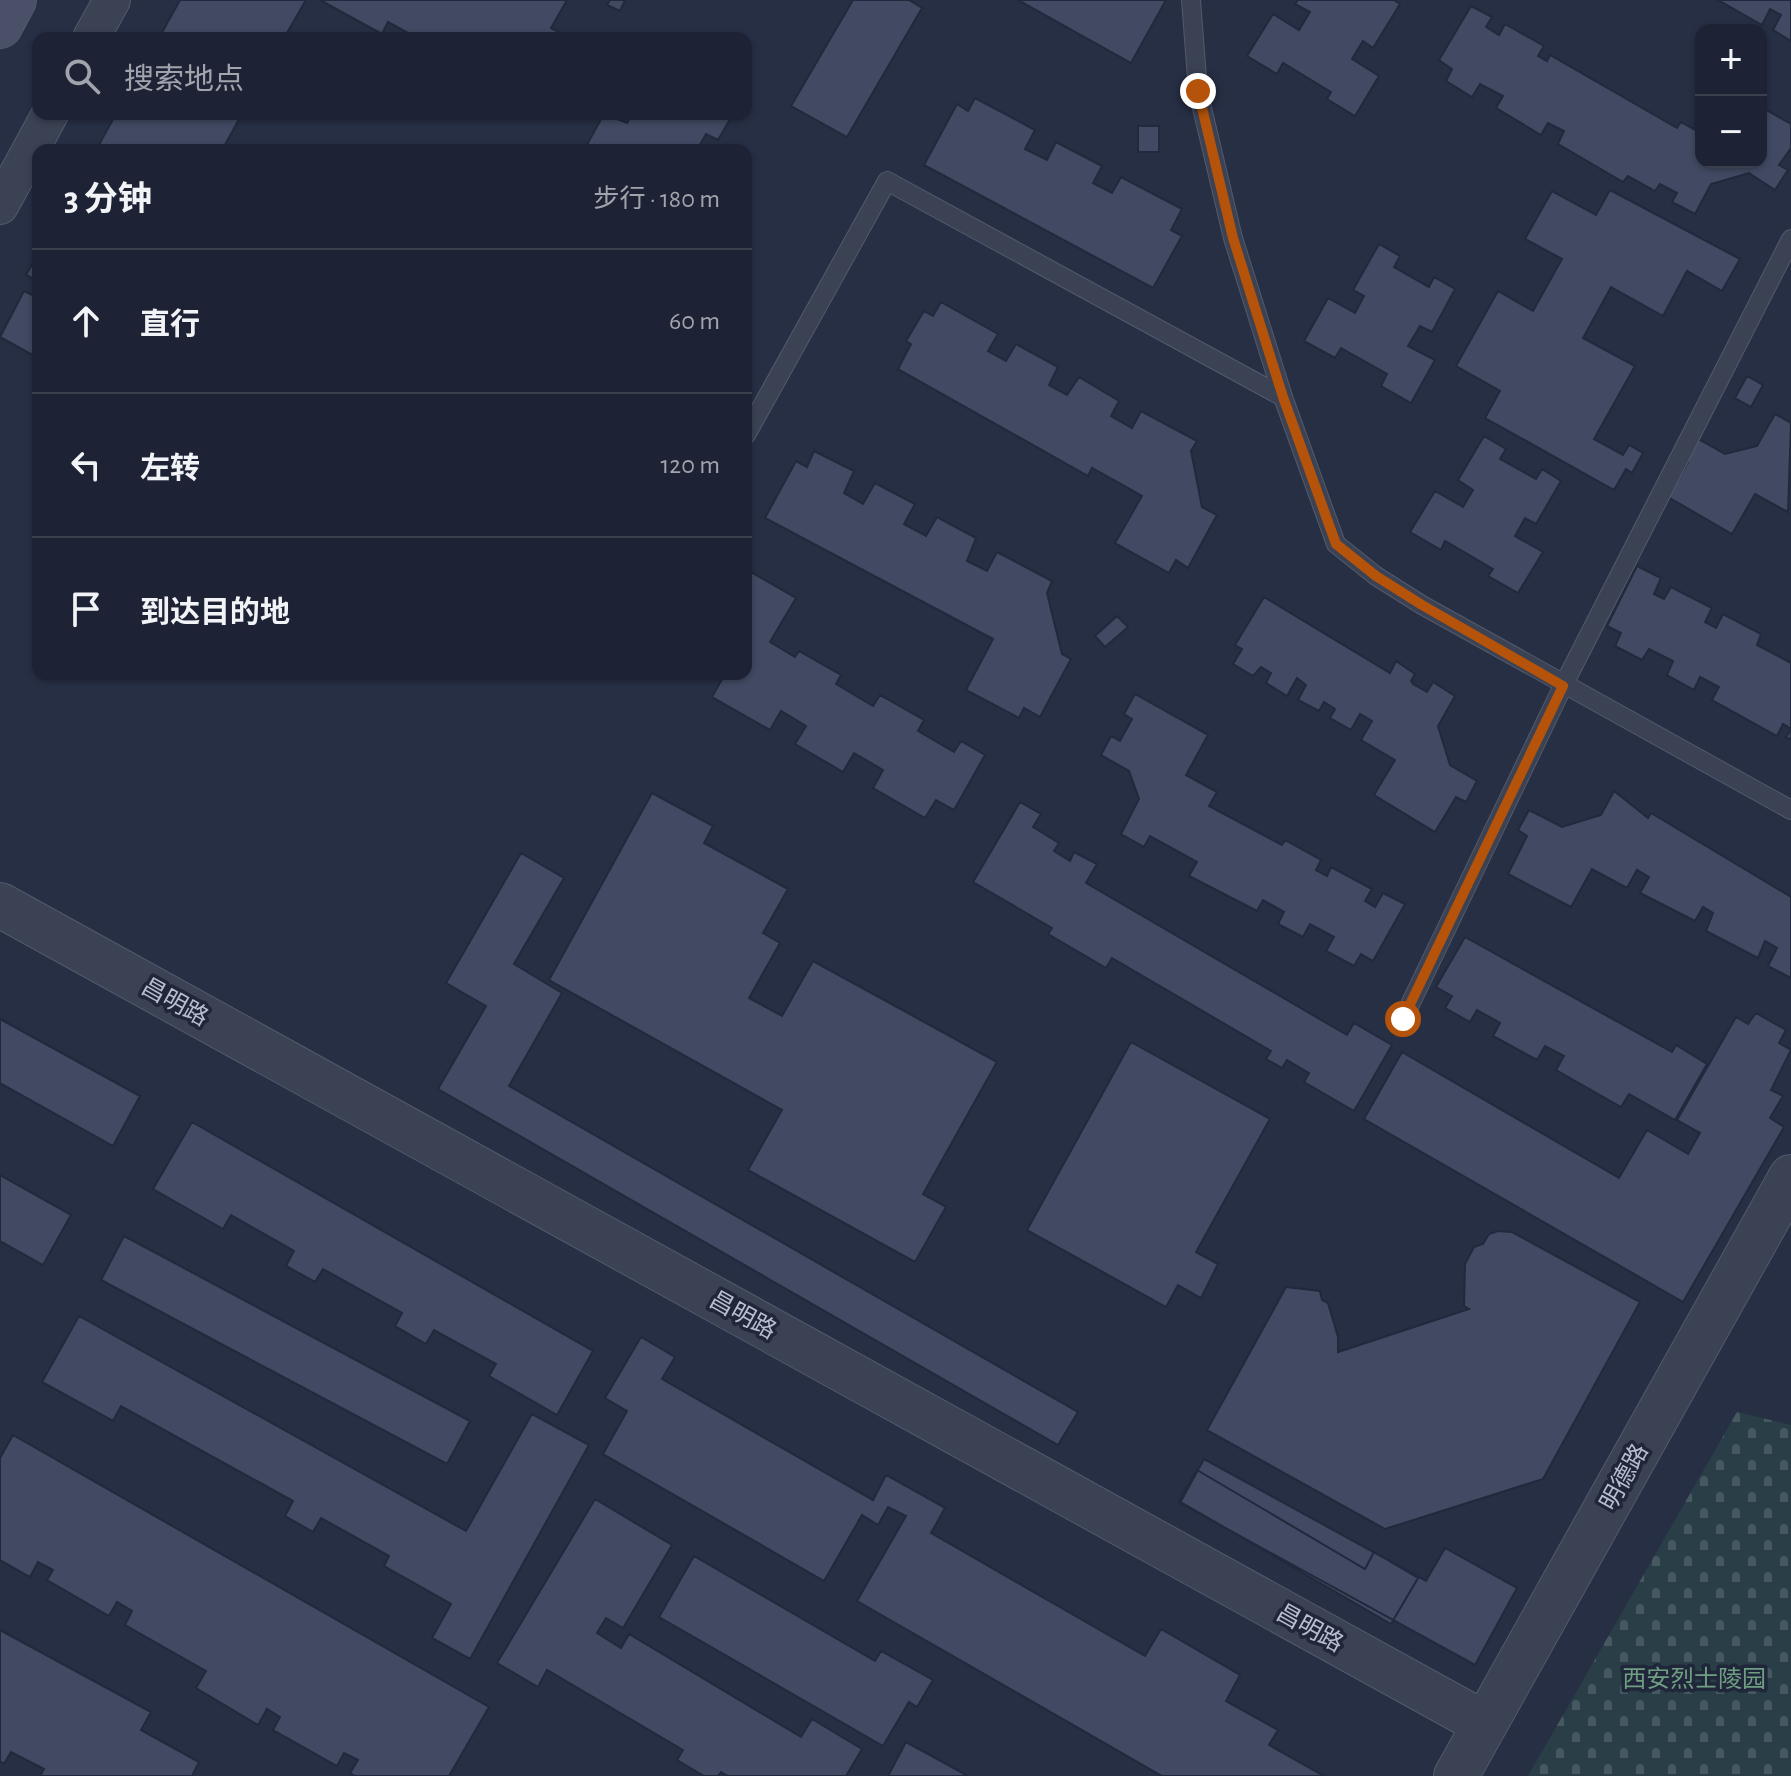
<!DOCTYPE html>
<html lang="zh">
<meta charset="utf-8">
<style>
:root{--surface:#1d2334;--page:#252b3c;--text:#f1f3f6;--muted:#a0a4ac;--line:#3b404f}
body{margin:0;font-family:"Alegreya Sans","Noto Sans SC",sans-serif;background:var(--page);color:var(--text)}
.controls{position:absolute;right:24px;top:24px;display:grid;overflow:hidden;border-radius:16px;box-shadow:0 2px 6px #0004}
.controls button{width:72px;height:72px;display:grid;place-items:center;padding:0;border:0;border-bottom:2px solid var(--line);background:var(--surface);color:var(--text);font:40px sans-serif}
.stop{position:absolute;width:24px;height:24px;margin:-18px;border:6px solid #b45309;border-radius:50%;background:#fff}
.stop.end{background:#b45309;border-color:#fff;box-shadow:0 2px 8px #0008}
.list{margin:0;padding:0;list-style:none}
h2{display:flex;justify-content:space-between;align-items:center;height:104px;margin:0;padding:0 32px;font-size:34px}
h2 small{font-size:26px;font-weight:400;color:var(--muted)}
.list li{display:grid;grid-template-columns:52px 1fr auto;gap:24px;align-items:center;box-sizing:border-box;height:144px;padding:0 32px;border-top:2px solid var(--line)}
.list b{display:block;font-size:30px;white-space:nowrap}
.list em{font-size:26px;font-style:normal;color:var(--muted)}
.icon{flex:none;width:44px;height:44px;fill:none;stroke:currentColor;stroke-width:2;stroke-linecap:round;stroke-linejoin:round}
.map{position:relative;flex:none;width:1791px;height:1776px;overflow:hidden}
.search{position:absolute;background:var(--surface);box-shadow:0 2px 6px #0004;left:32px;top:32px;width:720px;height:88px;display:flex;align-items:center;gap:20px;box-sizing:border-box;padding:0 28px;border-radius:16px;color:var(--muted);font-size:30px}
.panel{position:absolute;background:var(--surface);box-shadow:0 2px 6px #0004;left:32px;top:144px;width:720px;height:536px;border-radius:16px}
.map>svg:first-child{display:block}
.cemetery{fill:url(#cemetery-stones)}
.building{fill:#414a62;stroke:#22293c;stroke-width:2}
.lines{fill:none;stroke-linecap:round;stroke-linejoin:round}
.service-casing{stroke:#545a6c;stroke-width:20}
.minor-casing{stroke:#545a6c;stroke-width:38}
.tertiary-casing{stroke:#545a6c;stroke-width:46}
.secondary-casing{stroke:#545a6c;stroke-width:46}
.service{stroke:#3b4254;stroke-width:18}
.minor{stroke:#3b4254;stroke-width:36}
.tertiary{stroke:#3b4254;stroke-width:44}
.secondary{stroke:#495067;stroke-width:44}
.route{stroke:#b45309;stroke-width:10}
.labels{text-anchor:middle;stroke-width:7;stroke-linejoin:round;paint-order:stroke}
.street-label{font-size:24px;fill:#b9bece;stroke:#20273a}
.park-label{font-size:24px;fill:#6f9f81;stroke:#20273a}
</style>
<div class="map">
<svg width="1791" height="1776" viewBox="0 0 1791 1776">
<defs>
<pattern id="cemetery-stones" width="16" height="16" patternUnits="userSpaceOnUse" patternTransform="scale(2)"><rect width="16" height="16" fill="#293e46"/><path d="M2 7V4a2 2 0 0 1 4 0v3zM10 15v-3a2 2 0 0 1 4 0v3z" fill="#465860"/></pattern>
</defs>
<rect width="100%" height="100%" fill="#272f45"/>
<path class="cemetery" d="M 1737,1412 L 1791,1425 L 1791,1776 L 1528,1776 Z"/>
<path class="building" d="M 180,0 L 306,0 L 284,38 L 159,38 Z
M 320,0 L 567,0 L 551,28 L 561,33 L 558,38 L 417,38 L 388,22 L 382,34 Z
M 610,0 L 625,0 L 620,11 L 607,5 Z
M 853,0 L 909,0 L 922,8 L 847,137 L 791,106 Z
M 1018,0 L 1166,0 L 1131,63 Z
M 1298,0 L 1394,0 L 1400,4 L 1373,48 L 1363,41 L 1352,59 L 1379,76 L 1355,116 L 1327,99 L 1331,92 L 1283,63 L 1277,74 L 1247,56 L 1273,14 L 1299,30 L 1310,12 L 1295,4 Z
M 1718,0 L 1791,0 L 1791,41 L 1773,30 L 1781,15 L 1770,9 L 1762,25 Z
M 1471,6 L 1492,17 L 1486,27 L 1499,35 L 1505,24 L 1544,46 L 1538,56 L 1547,61 L 1550,55 L 1677,128 L 1681,122 L 1701,133 L 1701,162 L 1761,162 L 1761,107 L 1791,124 L 1791,148 L 1779,165 L 1788,170 L 1775,190 L 1749,173 L 1711,184 L 1695,214 L 1672,202 L 1677,193 L 1660,184 L 1655,191 L 1628,176 L 1623,182 L 1558,144 L 1564,131 L 1548,123 L 1541,135 L 1496,108 L 1503,96 L 1480,84 L 1472,97 L 1446,81 L 1452,69 L 1439,60 Z
M 975,98 L 1035,130 L 1025,149 L 1047,160 L 1056,142 L 1102,166 L 1093,183 L 1112,193 L 1121,177 L 1182,209 L 1171,230 L 1182,236 L 1153,288 L 924,165 L 957,104 L 968,111 Z
M 116,114 L 242,114 L 222,150 L 96,150 Z
M 604,114 L 627,123 L 632,114 L 733,114 L 718,140 L 706,134 L 697,150 L 584,150 Z
M 1138,126 L 1159,126 L 1159,152 L 1138,152 Z
M 1610,190 L 1740,259 L 1722,291 L 1687,271 L 1663,316 L 1611,287 L 1583,338 L 1635,366 L 1594,439 L 1623,455 L 1629,445 L 1643,453 L 1632,473 L 1626,469 L 1614,490 L 1485,418 L 1500,391 L 1456,366 L 1498,291 L 1533,311 L 1562,259 L 1525,239 L 1552,191 L 1596,215 Z
M 1379,244 L 1400,256 L 1394,267 L 1429,287 L 1434,277 L 1455,289 L 1432,332 L 1420,326 L 1408,346 L 1435,360 L 1411,403 L 1381,386 L 1387,374 L 1341,348 L 1335,358 L 1304,341 L 1328,298 L 1355,313 L 1364,296 L 1353,290 Z
M 38,254 L 38,281 L 26,275 Z
M 38,284 L 38,358 L 0,337 L 24,291 L 32,295 Z
M 941,302 L 998,334 L 988,351 L 1006,361 L 1016,344 L 1058,367 L 1049,385 L 1067,395 L 1079,377 L 1119,401 L 1111,416 L 1132,428 L 1141,411 L 1197,441 L 1191,451 L 1202,507 L 1217,515 L 1188,568 L 1176,560 L 1169,573 L 1115,543 L 1142,496 L 1092,468 L 1088,476 L 898,369 L 911,344 L 906,341 L 924,311 L 933,316 Z
M 1747,376 L 1763,385 L 1751,407 L 1735,398 Z
M 1775,414 L 1791,423 L 1788,512 L 1755,494 L 1732,534 L 1661,493 L 1677,482 L 1688,462 L 1681,458 L 1693,436 L 1725,454 L 1757,446 Z
M 1484,436 L 1506,449 L 1500,459 L 1536,479 L 1542,469 L 1561,481 L 1536,524 L 1525,518 L 1515,536 L 1543,552 L 1518,593 L 1488,576 L 1493,569 L 1445,541 L 1441,550 L 1410,532 L 1435,491 L 1463,507 L 1473,490 L 1458,480 Z
M 814,451 L 854,471 L 844,493 L 863,504 L 875,483 L 915,504 L 904,524 L 926,536 L 937,517 L 976,538 L 967,561 L 987,571 L 997,552 L 1052,581 L 1047,593 L 1062,654 L 1071,659 L 1040,717 L 1024,708 L 1019,718 L 966,690 L 993,639 L 765,518 L 796,461 L 807,467 Z
M 1637,566 L 1661,578 L 1654,594 L 1664,599 L 1671,587 L 1712,608 L 1705,622 L 1716,628 L 1723,614 L 1761,634 L 1757,645 L 1791,663 L 1791,740 L 1786,737 L 1791,729 L 1783,724 L 1777,736 L 1712,700 L 1719,687 L 1700,677 L 1694,690 L 1667,675 L 1673,661 L 1649,649 L 1642,660 L 1615,646 L 1621,633 L 1607,626 Z
M 749,571 L 796,598 L 770,642 L 795,657 L 799,651 L 841,675 L 836,684 L 873,706 L 880,695 L 924,720 L 918,731 L 954,752 L 961,741 L 985,755 L 954,810 L 936,800 L 925,818 L 873,788 L 883,770 L 854,753 L 843,772 L 795,744 L 806,726 L 781,711 L 770,730 L 712,697 L 725,674 L 746,674 L 746,577 Z
M 1264,597 L 1390,673 L 1396,661 L 1415,674 L 1411,681 L 1413,684 L 1427,692 L 1433,682 L 1455,696 L 1438,726 L 1450,765 L 1477,781 L 1466,802 L 1456,797 L 1435,832 L 1374,795 L 1395,760 L 1361,740 L 1372,721 L 1360,714 L 1351,730 L 1330,718 L 1335,709 L 1324,702 L 1319,711 L 1298,700 L 1306,685 L 1297,678 L 1287,696 L 1266,683 L 1271,673 L 1261,667 L 1253,676 L 1233,664 L 1242,649 L 1235,645 Z
M 1117,616 L 1128,627 L 1105,647 L 1095,636 Z
M 1135,694 L 1208,735 L 1186,775 L 1217,792 L 1209,806 L 1282,845 L 1285,840 L 1321,860 L 1316,870 L 1327,876 L 1331,867 L 1372,889 L 1365,901 L 1375,907 L 1383,893 L 1405,904 L 1373,961 L 1361,954 L 1354,966 L 1326,951 L 1334,937 L 1310,924 L 1303,937 L 1278,924 L 1284,912 L 1263,900 L 1257,911 L 1189,876 L 1197,862 L 1150,836 L 1144,847 L 1121,834 L 1139,799 L 1129,771 L 1101,755 L 1111,736 L 1120,741 L 1132,719 L 1124,714 Z
M 1614,791 L 1648,818 L 1651,813 L 1791,897 L 1791,978 L 1768,966 L 1777,948 L 1765,941 L 1758,958 L 1706,931 L 1713,913 L 1703,907 L 1695,921 L 1640,893 L 1649,877 L 1637,870 L 1627,888 L 1592,869 L 1571,907 L 1508,874 L 1527,836 L 1518,830 L 1529,810 L 1562,827 L 1601,815 Z
M 652,793 L 713,826 L 704,843 L 788,889 L 763,933 L 780,943 L 749,998 L 782,1016 L 813,961 L 997,1062 L 923,1194 L 946,1207 L 915,1262 L 748,1170 L 782,1110 L 549,980 Z
M 1020,802 L 1041,814 L 1033,827 L 1059,843 L 1054,851 L 1070,861 L 1074,852 L 1097,864 L 1086,883 L 1347,1035 L 1354,1023 L 1392,1045 L 1354,1111 L 1304,1082 L 1309,1073 L 1287,1060 L 1282,1068 L 1266,1059 L 1271,1051 L 1112,958 L 1106,968 L 1048,934 L 1052,928 L 973,882 Z
M 521,853 L 564,878 L 514,964 L 562,993 L 509,1086 L 1078,1412 L 1058,1445 L 438,1089 L 486,1006 L 446,983 Z
M 1465,937 L 1672,1052 L 1676,1045 L 1707,1064 L 1675,1120 L 1629,1094 L 1621,1107 L 1556,1070 L 1564,1056 L 1545,1046 L 1537,1060 L 1493,1036 L 1500,1023 L 1477,1010 L 1470,1022 L 1445,1008 L 1452,996 L 1436,987 Z
M 1756,1013 L 1786,1030 L 1779,1043 L 1791,1050 L 1771,1090 L 1783,1096 L 1770,1118 L 1784,1127 L 1683,1302 L 1364,1119 L 1402,1052 L 1619,1178 L 1647,1130 L 1688,1154 L 1700,1133 L 1677,1120 L 1736,1017 L 1748,1024 Z
M 0,1019 L 140,1096 L 113,1146 L 0,1083 Z
M 1131,1042 L 1270,1119 L 1196,1252 L 1218,1264 L 1201,1298 L 1178,1285 L 1166,1307 L 1027,1230 Z
M 192,1122 L 593,1351 L 557,1415 L 489,1376 L 496,1364 L 434,1330 L 426,1344 L 395,1326 L 402,1313 L 323,1269 L 315,1282 L 286,1266 L 294,1251 L 231,1215 L 223,1229 L 153,1189 Z
M 0,1175 L 71,1215 L 43,1265 L 0,1241 Z
M 1498,1231 L 1512,1232 L 1640,1302 L 1543,1479 L 1385,1529 L 1207,1430 L 1286,1287 L 1320,1291 L 1322,1300 L 1328,1303 L 1338,1337 L 1338,1352 L 1469,1309 L 1464,1306 L 1465,1264 L 1474,1247 L 1483,1244 L 1489,1234 Z
M 124,1236 L 470,1421 L 447,1464 L 101,1280 Z
M 79,1316 L 466,1531 L 532,1414 L 589,1445 L 470,1659 L 432,1638 L 451,1604 L 384,1566 L 389,1556 L 321,1518 L 313,1532 L 285,1516 L 293,1501 L 121,1406 L 113,1421 L 42,1382 Z
M 641,1337 L 675,1357 L 662,1379 L 873,1500 L 886,1475 L 945,1508 L 931,1533 L 1145,1656 L 1161,1629 L 1240,1675 L 1226,1701 L 1278,1730 L 1269,1745 L 1324,1776 L 1162,1776 L 857,1601 L 906,1516 L 888,1507 L 878,1525 L 862,1515 L 824,1581 L 603,1454 L 627,1411 L 605,1398 Z
M 13,1435 L 489,1707 L 449,1776 L 355,1776 L 350,1773 L 358,1760 L 344,1753 L 337,1766 L 273,1730 L 280,1717 L 267,1709 L 258,1725 L 196,1688 L 206,1671 L 125,1625 L 132,1611 L 117,1602 L 109,1616 L 47,1580 L 53,1570 L 38,1562 L 30,1577 L 0,1560 L 0,1458 Z
M 1204,1459 L 1426,1581 L 1445,1548 L 1517,1588 L 1475,1665 L 1180,1503 Z
M 1197,1470 L 1365,1569 L 1374,1552 L 1418,1578 L 1391,1624 L 1179,1501 Z
M 595,1499 L 672,1545 L 623,1628 L 606,1618 L 597,1633 L 621,1648 L 629,1634 L 801,1737 L 812,1719 L 862,1749 L 846,1776 L 728,1776 L 721,1772 L 718,1776 L 704,1776 L 677,1760 L 683,1750 L 547,1670 L 538,1687 L 497,1663 Z
M 694,1556 L 875,1661 L 881,1651 L 933,1680 L 917,1707 L 909,1702 L 883,1746 L 659,1617 Z
M 0,1630 L 151,1712 L 141,1730 L 199,1762 L 192,1776 L 40,1776 L 44,1769 L 11,1752 L 4,1764 L 0,1761 Z
M 906,1742 L 968,1776 L 888,1776 Z"/>
<g class="lines">
<defs>
<path id="service" d="M 1191,0 L 1198,91 L 1233,238 L 1283,397 L 1336,544 L 1376,576 L 1422,605 L 1791,810
M 746,435 L 887,181 L 1283,397
M 1403,1019 L 1563,686 L 1791,239"/>
<path id="minor" d="M 91,38 L 112,0
M 0,206 L 50,114"/>
<path id="tertiary" d="M 0,905 L 1485,1724
M 1456,1776 L 1791,1177"/>
<path id="secondary" d="M 0,26 L 14,0"/>
</defs>
<use href="#service" class="service-casing"/>
<use href="#minor" class="minor-casing"/>
<use href="#tertiary" class="tertiary-casing"/>
<use href="#secondary" class="secondary-casing"/>
<use href="#service" class="service"/>
<use href="#minor" class="minor"/>
<use href="#tertiary" class="tertiary"/>
<use href="#secondary" class="secondary"/>
</g>
<g class="lines">
<path class="route" d="M 1198,91 L 1233,238 L 1283,397 L 1336,544 L 1376,576 L 1422,605 L 1563,686 L 1403,1019"/>
</g>
<g class="labels">
<g class="street-label">
<text transform="translate(175 1002) rotate(29)" y="8">昌明路</text>
<text transform="translate(743 1315) rotate(29)" y="8">昌明路</text>
<text transform="translate(1624 1477) rotate(-61)" y="8">明德路</text>
<text transform="translate(1310 1628) rotate(29)" y="8">昌明路</text>
</g>
<g class="park-label">
<text x="1694" y="1687">西安烈士陵园</text>
</g>
</g>
</svg>
<div class="controls">
<button>+</button>
<button>−</button>
</div>
<div class="stop" style="left:1403px;top:1019px"></div>
<div class="stop end" style="left:1198px;top:91px"></div>
<div class="search"><svg class="icon" aria-label="search" viewBox="0 0 24 24"><circle cx="10" cy="10" r="6"/><path d="M15 15l6 6"/></svg>搜索地点</div>
<section class="panel">
<h2>3 分钟<small>步行 · 180 m</small></h2>
<ul class="list">
<li><svg class="icon" aria-label="ahead" viewBox="0 0 24 24"><path d="M12 20V5M6 11l6-6 6 6"/></svg><div><b>直行</b></div><em>60 m</em></li>
<li><svg class="icon" aria-label="left" viewBox="0 0 24 24"><path d="M17 20v-9H6M10 6l-5 5 5 5"/></svg><div><b>左转</b></div><em>120 m</em></li>
<li><svg class="icon" aria-label="arrive" viewBox="0 0 24 24"><path d="M6 21V4h12l-3 4 3 4H6"/></svg><div><b>到达目的地</b></div></li>
</ul>
</section>
</div>
